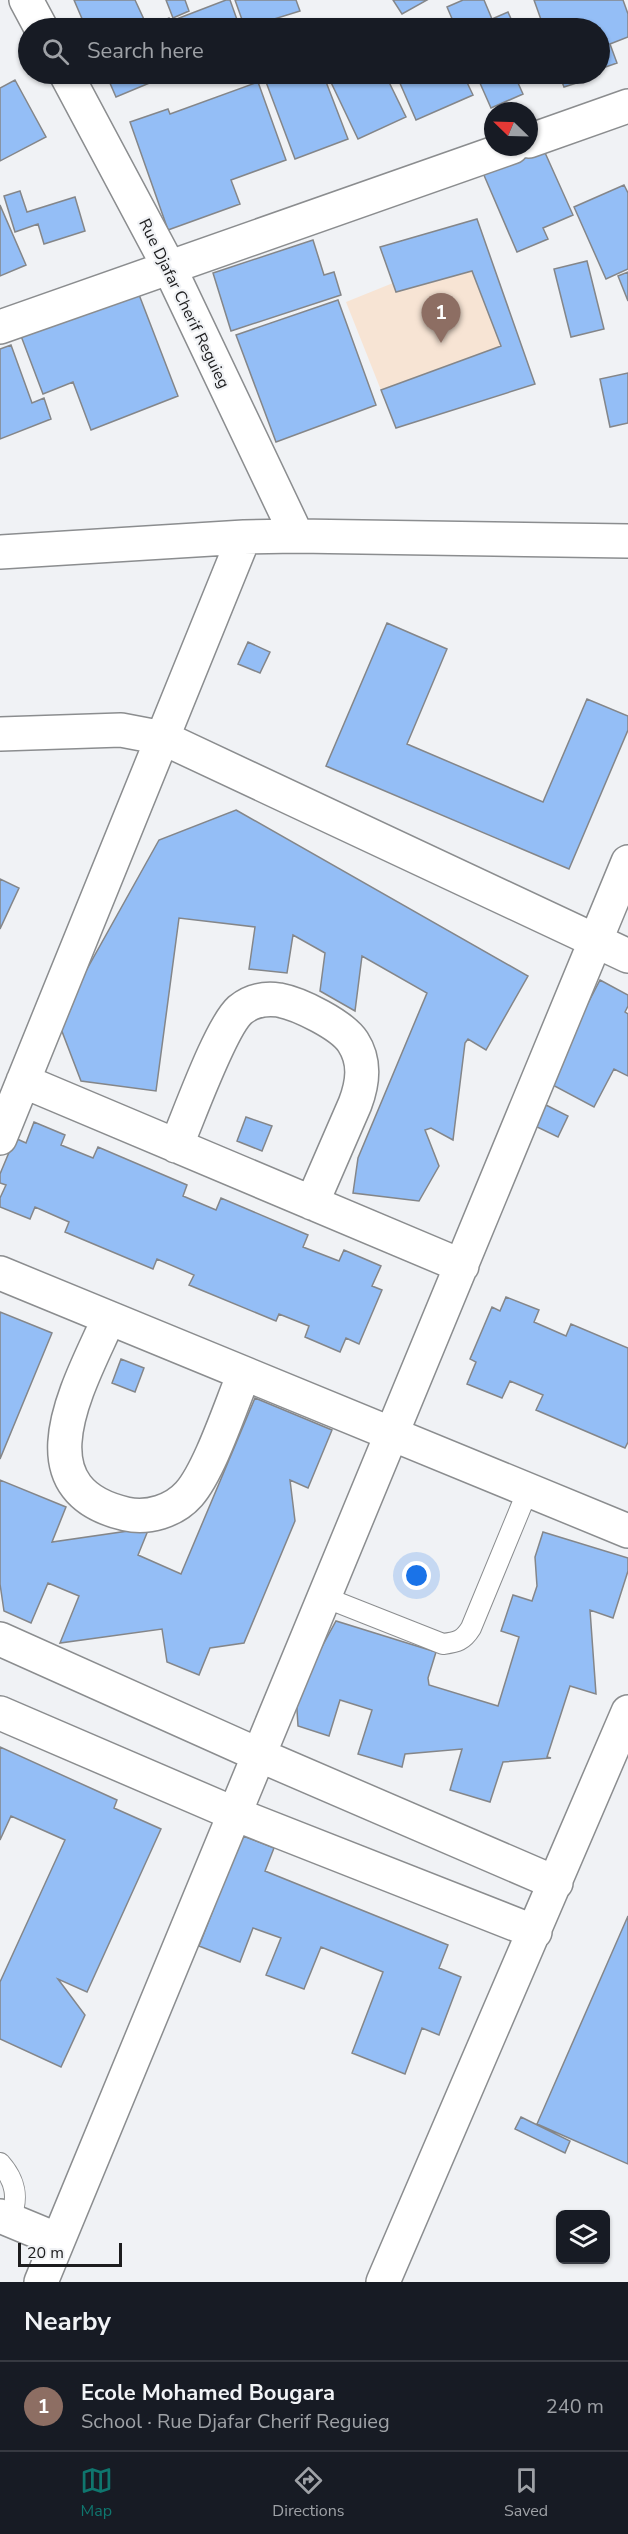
<!DOCTYPE html>
<meta charset="utf-8">
<style>
:root{--surface:#171b24;--page:#242831;--text:#f1f3f6;--muted:#9ea1a6;--line:#363941;--accent:#0f766e}
body{margin:0;font-family:"Nunito Sans",sans-serif;background:var(--page);color:var(--text)}
.controls{position:absolute;right:18px;bottom:18px;display:grid;overflow:hidden;border-radius:9px;box-shadow:0 2px 4px #0004}
.controls button{width:54px;height:54px;display:grid;place-items:center;padding:0;border:0;border-bottom:2px solid var(--line);background:var(--surface);color:var(--text);font:30px sans-serif}
.compass{position:absolute;left:484px;top:102px;width:54px;height:54px;border-radius:50%;background:var(--surface);box-shadow:0 2px 4px #0004;rotate:293deg}
.scale{position:absolute;left:18px;bottom:15px;width:104px;box-sizing:border-box;padding-left:6px;border:3px solid #1d1d1e;border-top:0;font-size:16px;line-height:21px;white-space:nowrap;color:#1d1d1e;-webkit-text-stroke:4px #f0f2f5;paint-order:stroke}
.you{position:absolute;left:417px;top:1576px;width:21px;height:21px;margin:-15px;border:4px solid #fff;border-radius:50%;background:#1a73e8;box-shadow:0 0 0 9px #1a73e833}
.badge{display:grid;place-items:center;width:39px;height:39px;border-radius:50%;background:var(--accent);color:#fff;font-size:20px;font-weight:700}
.pin{position:absolute;translate:-50% -50px;filter:drop-shadow(0 2px 3px #0008)}
.pin::after{content:'';position:absolute;top:32px;width:21px;height:18px;background:inherit;clip-path:polygon(0 0,100% 0,50% 100%)}
.list{margin:0;padding:0;list-style:none}
h2{display:flex;justify-content:space-between;align-items:center;height:78px;margin:0;padding:0 24px;font-size:26px}
h2 small{font-size:20px;font-weight:400;color:var(--muted)}
.list li{display:grid;grid-template-columns:39px 1fr auto;gap:18px;align-items:center;box-sizing:border-box;height:90px;padding:0 24px;border-top:2px solid var(--line)}
.list b{display:block;font-size:22px;white-space:nowrap}
.list p{margin:0;font-size:20px;white-space:nowrap;color:var(--muted)}
.list em{font-size:20px;font-style:normal;color:var(--muted)}
.icon{flex:none;width:33px;height:33px;fill:none;stroke:currentColor;stroke-width:2;stroke-linecap:round;stroke-linejoin:round}
.map{position:relative;flex:none;width:628px;height:2282px;overflow:hidden}
.search{position:absolute;background:var(--surface);box-shadow:0 2px 4px #0004;left:18px;right:18px;top:18px;height:66px;display:flex;align-items:center;gap:15px;box-sizing:border-box;padding:0 21px;border-radius:33px;color:var(--muted);font-size:22px}
.sheet{height:168px;background:var(--surface)}
nav{display:flex;justify-content:space-around;align-items:center;box-sizing:border-box;height:84px;border-top:2px solid var(--line);background:var(--surface);font-size:16px;color:var(--muted)}
nav a{display:grid;justify-items:center;gap:3px}
nav .on{color:var(--accent)}
.map>svg:first-child{display:block}
.education{fill:#f7e4d4}
.building{fill:#94bef6;stroke:#848689;stroke-width:1.5}
.lines{fill:none;stroke-linecap:round;stroke-linejoin:round}
.lane-casing{stroke:#8b8d8f;stroke-width:22}
.street-casing{stroke:#8b8d8f;stroke-width:36}
.lane{stroke:#fff;stroke-width:20}
.street{stroke:#fff;stroke-width:33}
.labels{text-anchor:middle;stroke-width:4.5;stroke-linejoin:round;paint-order:stroke}
.street-label{font-size:16px;fill:#1d1d1e;stroke:#f0f2f5}
</style>
<div class="map">
<svg width="628" height="2282" viewBox="0 0 628 2282">
<rect width="100%" height="100%" fill="#f0f2f5"/>
<path class="education" d="M 477,219 L 535,384 L 396,428 L 346,302 L 393,283 L 380,247 Z"/>
<path class="building" d="M 74,0 L 135,0 L 148,28 L 169,18 L 173,28 L 86,28 Z
M 166,0 L 185,0 L 189,11 L 173,18 Z
M 226,0 L 230,0 L 240,28 L 177,28 L 174,20 Z
M 235,0 L 296,0 L 300,11 L 245,28 Z
M 393,0 L 427,0 L 402,14 Z
M 463,0 L 484,0 L 492,19 L 508,12 L 515,28 L 456,28 L 447,7 Z
M 534,0 L 623,0 L 628,14 L 628,37 L 610,44 L 617,63 L 600,69 L 600,28 L 544,28 Z
M 106,74 L 171,74 L 116,97 Z
M 287,74 L 323,74 L 348,139 L 295,159 L 266,82 Z
M 327,74 L 385,74 L 406,117 L 358,139 Z
M 396,74 L 463,74 L 473,95 L 416,120 Z
M 476,74 L 514,74 L 523,94 L 491,108 Z
M 559,74 L 587,74 L 589,79 L 564,87 Z
M 15,80 L 46,137 L 0,161 L 0,88 Z
M 258,82 L 286,160 L 231,180 L 240,204 L 168,230 L 130,122 L 168,109 L 170,114 Z
M 542,146 L 573,215 L 543,228 L 548,239 L 517,252 L 483,173 Z
M 624,185 L 628,193 L 628,269 L 606,279 L 574,207 Z
M 20,191 L 27,212 L 75,197 L 85,231 L 44,244 L 38,224 L 15,232 L 4,196 Z
M 0,205 L 26,265 L 0,276 Z
M 477,219 L 535,384 L 396,428 L 381,390 L 501,346 L 472,271 L 396,292 L 380,247 Z
M 313,240 L 324,275 L 334,272 L 341,295 L 231,331 L 213,273 Z
M 587,261 L 604,329 L 571,337 L 554,269 Z
M 628,272 L 628,301 L 618,276 Z
M 138,292 L 178,396 L 91,430 L 73,382 L 43,394 L 21,336 Z
M 338,300 L 376,405 L 276,442 L 236,335 Z
M 11,345 L 32,403 L 44,398 L 51,419 L 0,439 L 0,349 Z
M 628,373 L 628,423 L 610,427 L 600,379 Z
M 387,623 L 447,649 L 407,744 L 543,802 L 587,699 L 628,716 L 628,730 L 569,869 L 326,766 Z
M 248,642 L 270,652 L 260,673 L 238,664 Z
M 236,810 L 528,976 L 486,1050 L 468,1039 L 465,1043 L 453,1140 L 431,1128 L 425,1130 L 439,1166 L 419,1201 L 353,1193 L 358,1158 L 427,993 L 362,956 L 355,1011 L 320,991 L 325,953 L 293,935 L 287,973 L 249,969 L 255,927 L 179,918 L 156,1091 L 81,1081 L 58,1021 L 159,840 Z
M 0,879 L 19,888 L 0,929 Z
M 600,980 L 628,995 L 628,1006 L 625,1012 L 628,1014 L 628,1076 L 614,1069 L 594,1107 L 547,1082 Z
M 546,1105 L 568,1116 L 558,1137 L 535,1126 Z
M 246,1117 L 272,1126 L 262,1151 L 237,1141 Z
M 34,1122 L 65,1135 L 61,1145 L 93,1158 L 98,1147 L 187,1185 L 183,1196 L 216,1210 L 221,1198 L 308,1235 L 303,1247 L 339,1261 L 344,1250 L 381,1266 L 372,1286 L 382,1290 L 359,1344 L 346,1338 L 340,1352 L 305,1337 L 309,1326 L 279,1314 L 276,1321 L 189,1285 L 194,1275 L 157,1259 L 153,1269 L 65,1232 L 69,1222 L 35,1207 L 30,1219 L 0,1207 L 0,1198 L 6,1185 L 0,1183 L 0,1174 L 15,1138 L 26,1143 Z
M 506,1297 L 539,1310 L 534,1322 L 566,1336 L 571,1324 L 628,1348 L 628,1442 L 625,1448 L 536,1410 L 543,1395 L 510,1381 L 502,1398 L 467,1384 L 476,1362 L 470,1359 L 492,1307 L 500,1311 Z
M 0,1312 L 52,1333 L 0,1459 Z
M 121,1359 L 144,1368 L 135,1392 L 112,1383 Z
M 255,1398 L 332,1430 L 308,1488 L 290,1480 L 295,1521 L 244,1643 L 210,1648 L 199,1675 L 167,1662 L 162,1629 L 60,1643 L 79,1596 L 48,1583 L 31,1623 L 4,1611 L 0,1584 L 0,1480 L 66,1507 L 52,1542 L 149,1528 L 138,1555 L 181,1574 Z
M 543,1532 L 628,1558 L 628,1571 L 613,1618 L 590,1610 L 596,1694 L 570,1686 L 547,1757 L 551,1758 L 503,1762 L 490,1802 L 450,1790 L 462,1749 L 405,1754 L 402,1767 L 358,1754 L 372,1710 L 340,1700 L 329,1736 L 298,1726 L 296,1694 L 336,1621 L 436,1652 L 428,1678 L 429,1685 L 498,1706 L 519,1637 L 501,1631 L 513,1595 L 532,1601 L 537,1586 L 535,1557 Z
M 0,1747 L 117,1800 L 114,1808 L 161,1829 L 87,1992 L 58,1979 L 85,2015 L 61,2067 L 0,2039 L 0,1982 L 65,1840 L 11,1816 L 0,1840 Z
M 243,1836 L 274,1848 L 265,1871 L 448,1945 L 439,1968 L 461,1977 L 439,2035 L 422,2028 L 405,2074 L 352,2053 L 383,1972 L 321,1947 L 304,1989 L 266,1975 L 281,1938 L 253,1928 L 240,1962 L 199,1946 L 215,1905 L 205,1901 L 225,1850 L 236,1854 Z
M 628,1916 L 628,2164 L 537,2124 Z
M 521,2117 L 570,2141 L 565,2153 L 515,2129 Z"/>
<g class="lines">
<defs>
<path id="lane" d="M 324,1597 L 443,1644 C 457,1642 463,1641 471,1628 L 528,1490
M 0,2163 C 16,2181 19,2198 10,2219"/>
<path id="street" d="M 26,0 L 41,28
M 66,74 L 170,269 L 297,536
M 529,141 L 628,106
M 0,327 L 512,147
M 0,552 L 244,537 L 297,536 L 628,541
M 0,734 L 121,730 L 163,738 L 628,956
M 23,1081 L 462,1266
M 0,1138 L 244,537
M 176,1146 C 189,1116 220,1028 240,1010 C 251,1001 265,998 279,1000 C 300,1004 342,1025 353,1042 C 366,1062 363,1083 355,1104 L 312,1203
M 0,1273 L 628,1531
M 109,1318 C 81,1382 17,1489 126,1514 C 148,1519 174,1511 189,1494 C 210,1470 231,1405 244,1374
M 0,1639 L 259,1755 L 556,1883
M 0,1713 L 235,1814 L 535,1932
M 0,2216 L 58,2240
M 41,2282 L 628,862
M 383,2282 L 628,1712"/>
</defs>
<use href="#lane" class="lane-casing"/>
<use href="#street" class="street-casing"/>
<use href="#lane" class="lane"/>
<use href="#street" class="street"/>
</g>
<g class="labels">
<g class="street-label">
<text transform="translate(185 303) rotate(64)" y="6">Rue Djafar Cherif Reguieg</text>
</g>
</g>
</svg>
<div class="controls">
<button><svg class="icon" aria-label="layers" viewBox="0 0 24 24"><path d="M12 4l9 5-9 5-9-5zM3 14l9 5 9-5"/></svg></button>
</div>
<svg class="compass" viewBox="-18 -18 36 36"><path d="M0-13l5 13h-10z" fill="#e53935"/><path d="M0 13l5-13h-10z" fill="#9ea1a6"/></svg>
<div class="scale">20 m</div>
<div class="you"></div>
<div class="pin badge" style="left:441px;top:343px;background:#8d6e63">1</div>
<div class="search"><svg class="icon" aria-label="search" viewBox="0 0 24 24"><circle cx="10" cy="10" r="6"/><path d="M15 15l6 6"/></svg>Search here</div>
</div>
<section class="sheet">
<h2>Nearby<small></small></h2>
<ul class="list">
<li><span class="badge" style="background:#8d6e63">1</span><div><b>Ecole Mohamed Bougara</b><p>School · Rue Djafar Cherif Reguieg</p></div><em>240 m</em></li>
</ul>
</section>
<nav>
<a class="on"><svg class="icon" aria-label="map" viewBox="0 0 24 24"><path d="M3 6l6-2 6 2 6-2v14l-6 2-6-2-6 2zM9 4v14M15 6v14"/></svg>Map</a>
<a><svg class="icon" aria-label="directions" viewBox="0 0 24 24"><path d="M12 3l9 9-9 9-9-9zM9 14v-3h6M13 9l2 2-2 2"/></svg>Directions</a>
<a><svg class="icon" aria-label="saved" viewBox="0 0 24 24"><path d="M7 4h10v16l-5-4-5 4z"/></svg>Saved</a>
</nav>
